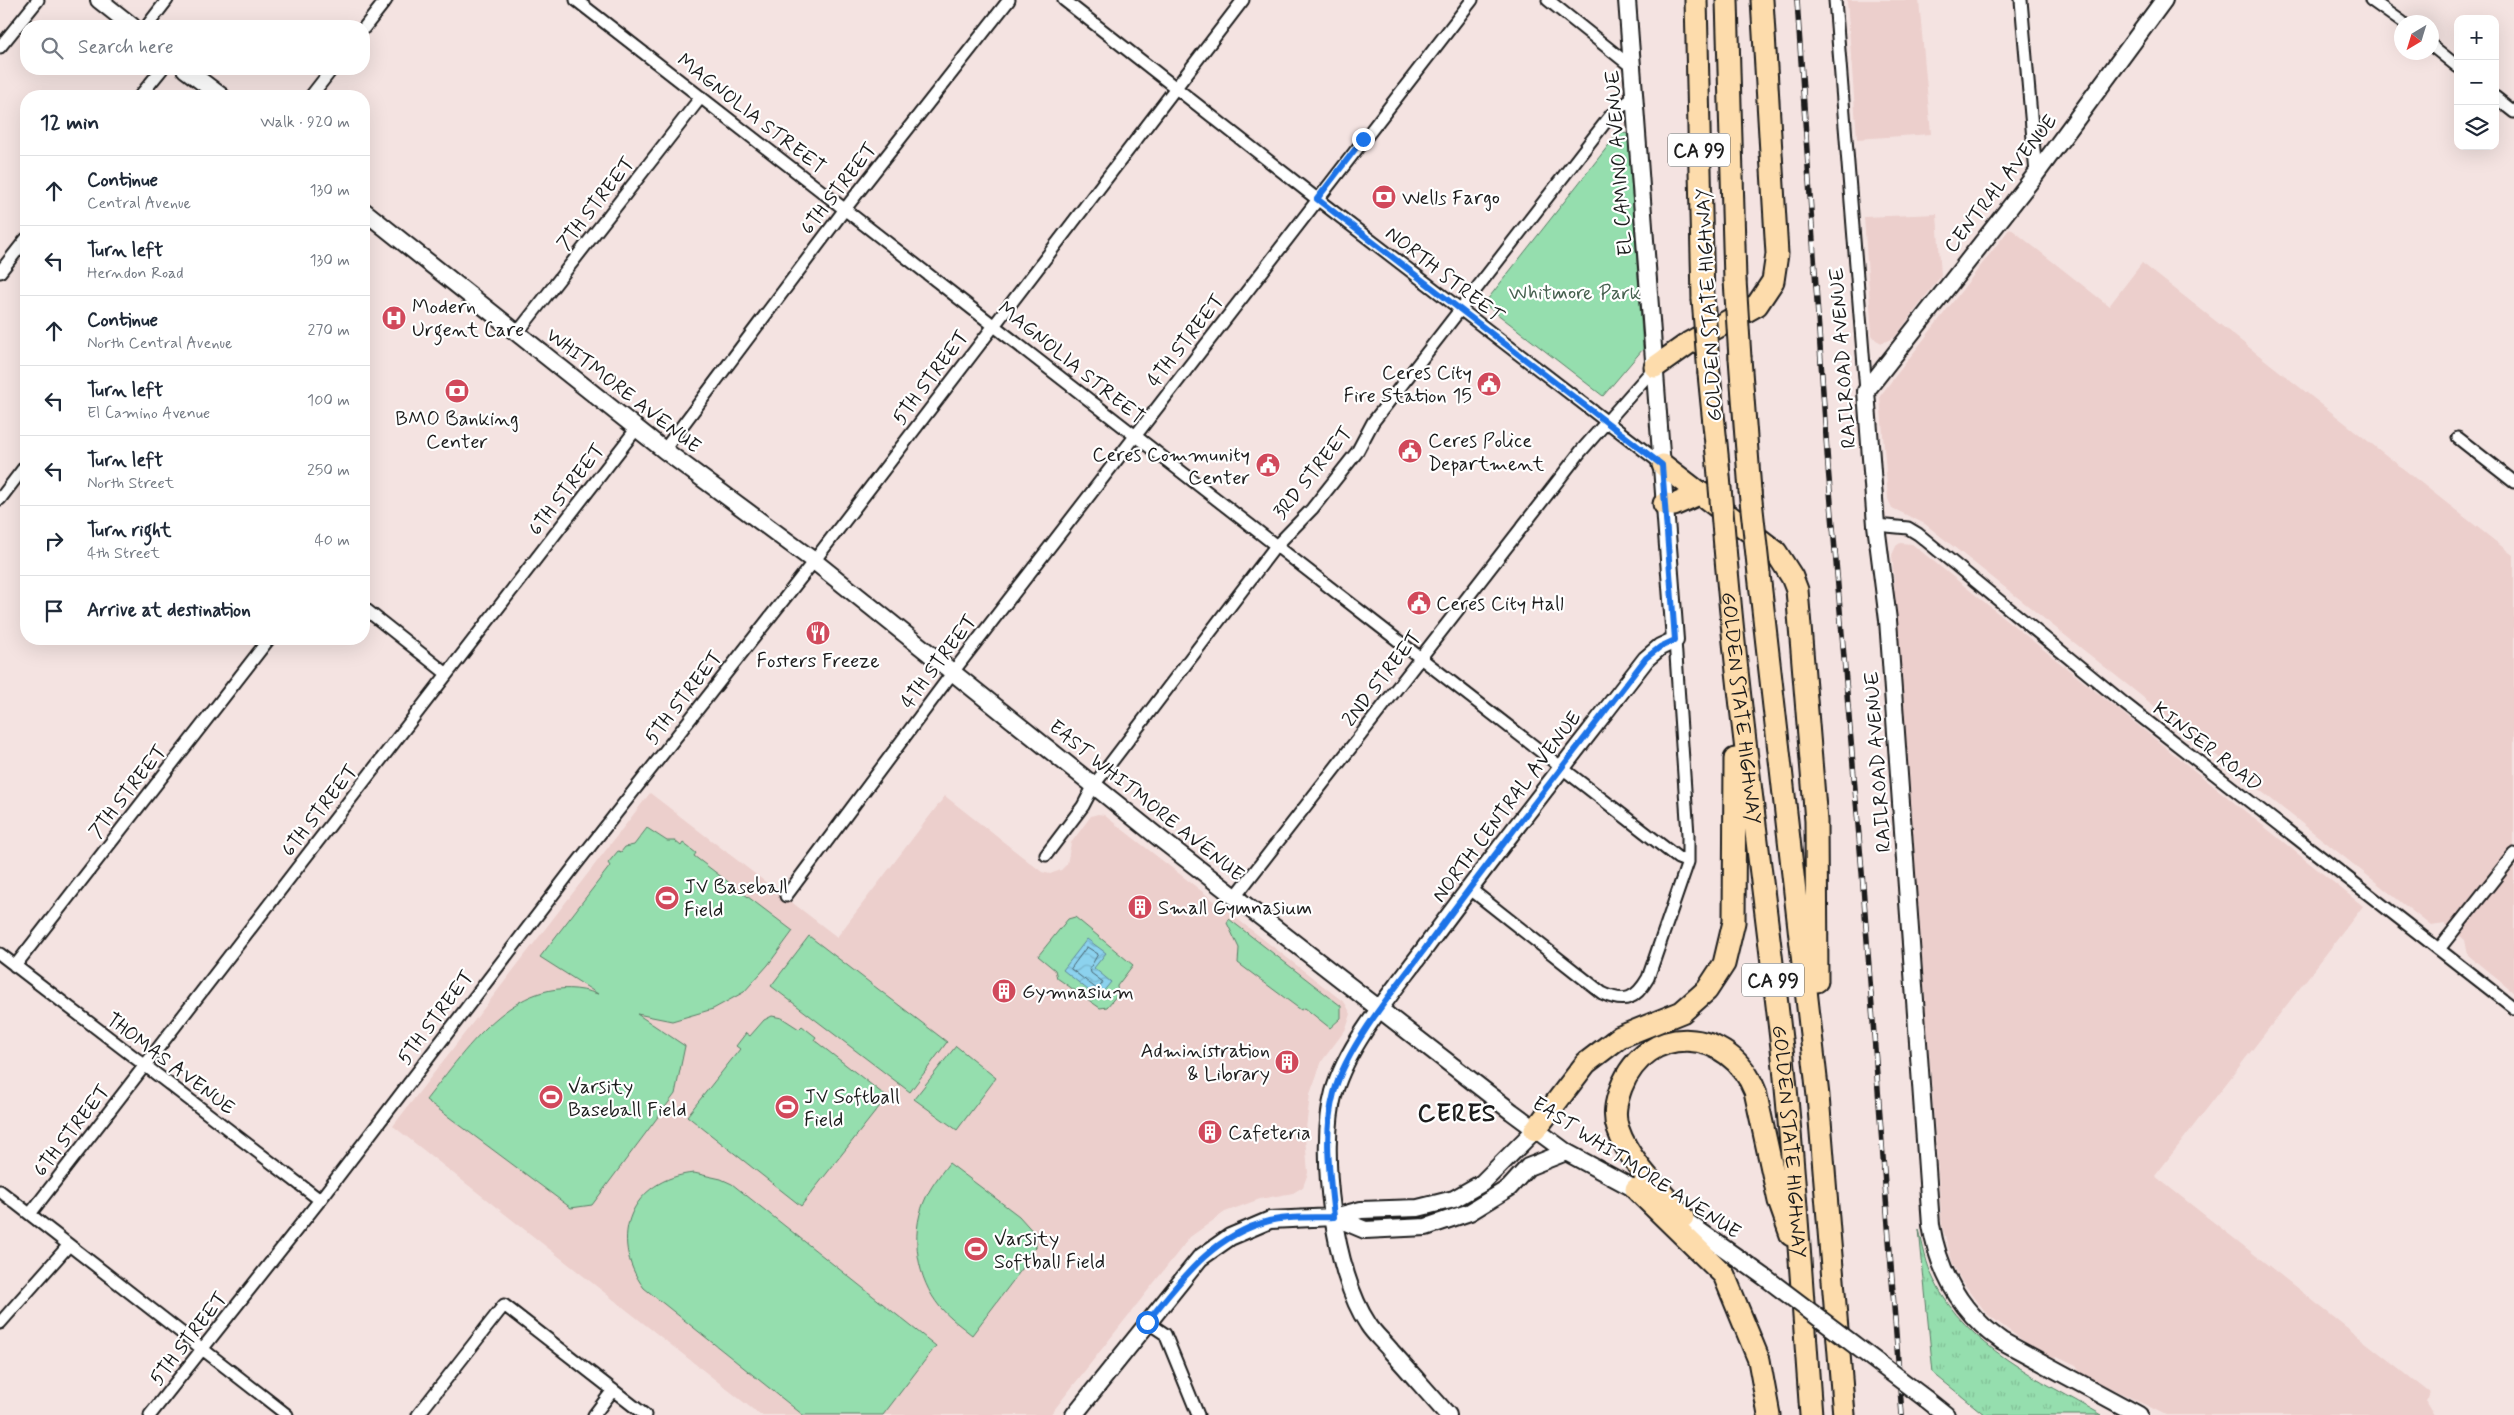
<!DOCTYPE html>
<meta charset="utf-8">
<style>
:root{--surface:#fff;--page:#f2f2f3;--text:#1f2937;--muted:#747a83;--line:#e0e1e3}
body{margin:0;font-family:Mynerve,sans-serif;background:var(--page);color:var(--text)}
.controls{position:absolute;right:15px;top:15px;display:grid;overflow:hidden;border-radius:10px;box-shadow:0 5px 20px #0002}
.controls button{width:45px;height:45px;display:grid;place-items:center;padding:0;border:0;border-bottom:1px solid var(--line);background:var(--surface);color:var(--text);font:25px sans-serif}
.compass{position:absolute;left:2394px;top:15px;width:45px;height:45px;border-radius:50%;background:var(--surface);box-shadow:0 5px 20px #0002;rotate:218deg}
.stop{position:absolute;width:15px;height:15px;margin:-11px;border:4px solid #1a73e8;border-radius:50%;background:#fff}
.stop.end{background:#1a73e8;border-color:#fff;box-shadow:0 1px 5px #0008}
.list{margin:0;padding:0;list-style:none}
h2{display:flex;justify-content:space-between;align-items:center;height:65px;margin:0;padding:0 20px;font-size:21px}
h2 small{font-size:16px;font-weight:400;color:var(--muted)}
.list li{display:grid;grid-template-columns:32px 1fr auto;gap:15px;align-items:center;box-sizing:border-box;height:70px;padding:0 20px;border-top:1px solid var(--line)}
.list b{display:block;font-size:19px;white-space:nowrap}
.list p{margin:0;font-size:16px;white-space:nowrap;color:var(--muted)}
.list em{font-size:16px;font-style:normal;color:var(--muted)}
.icon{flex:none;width:28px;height:28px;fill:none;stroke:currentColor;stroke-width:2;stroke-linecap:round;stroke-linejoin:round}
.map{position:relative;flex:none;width:2514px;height:1415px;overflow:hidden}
.search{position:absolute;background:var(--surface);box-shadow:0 5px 20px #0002;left:20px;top:20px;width:350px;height:55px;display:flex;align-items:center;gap:12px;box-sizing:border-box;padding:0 18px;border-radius:20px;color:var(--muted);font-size:19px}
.panel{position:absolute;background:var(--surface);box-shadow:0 5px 20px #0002;left:20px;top:90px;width:350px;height:555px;border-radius:20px}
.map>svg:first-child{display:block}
.built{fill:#eccfcc}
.grass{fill:url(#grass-tufts);stroke:#587d65}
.green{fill:#95deae;stroke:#587d65}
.water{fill:url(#water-waves);stroke:#5f899a}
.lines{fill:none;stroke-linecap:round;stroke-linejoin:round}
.shore{stroke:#496570;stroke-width:1}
.street-casing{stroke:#1c1c1c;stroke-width:15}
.secondary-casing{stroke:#1c1c1c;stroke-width:20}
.highway-casing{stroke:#1c1c1c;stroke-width:25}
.street{stroke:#fff;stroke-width:11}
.secondary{stroke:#fff;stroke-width:16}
.highway{stroke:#fddcac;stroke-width:21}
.rail-casing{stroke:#1c1c1c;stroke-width:5.5}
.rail{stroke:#fff;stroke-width:4;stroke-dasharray:11;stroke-linecap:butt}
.secondary-bridge-casing{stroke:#1c1c1c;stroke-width:20;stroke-linecap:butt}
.highway-bridge-casing{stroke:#1c1c1c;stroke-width:25;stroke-linecap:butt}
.secondary-bridge{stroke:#fff;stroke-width:16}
.highway-bridge{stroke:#fddcac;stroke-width:21}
.route{stroke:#1a73e8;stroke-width:6}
.labels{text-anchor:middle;stroke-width:4.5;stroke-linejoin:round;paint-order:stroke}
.shield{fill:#fff;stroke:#606060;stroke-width:1}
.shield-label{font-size:19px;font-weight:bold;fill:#1c1c1c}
.street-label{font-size:20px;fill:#1c1c1c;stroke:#fff}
.poi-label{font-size:20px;fill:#1c1c1c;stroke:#fff;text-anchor:start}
.park-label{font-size:20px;fill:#46604f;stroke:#fff}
.district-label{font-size:25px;font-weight:bold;letter-spacing:1px;fill:#1c1c1c;stroke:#fff}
</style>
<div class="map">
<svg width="2514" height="1415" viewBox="0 0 2514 1415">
<defs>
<pattern id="grass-tufts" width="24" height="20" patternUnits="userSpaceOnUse" patternTransform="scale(1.25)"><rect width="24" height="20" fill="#95deae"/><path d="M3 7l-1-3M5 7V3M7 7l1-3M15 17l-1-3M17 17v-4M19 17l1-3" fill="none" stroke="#80be95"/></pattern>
<pattern id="water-waves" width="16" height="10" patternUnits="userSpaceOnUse" patternTransform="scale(1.25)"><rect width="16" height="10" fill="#8cd2ee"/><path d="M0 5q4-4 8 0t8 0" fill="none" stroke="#78b4cc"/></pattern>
</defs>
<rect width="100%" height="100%" fill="#f4e3e1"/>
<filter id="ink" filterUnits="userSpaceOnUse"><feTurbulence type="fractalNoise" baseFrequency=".02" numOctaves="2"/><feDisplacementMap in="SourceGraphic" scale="10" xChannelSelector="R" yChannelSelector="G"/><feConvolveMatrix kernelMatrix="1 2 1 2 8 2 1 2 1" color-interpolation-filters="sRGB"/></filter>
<g filter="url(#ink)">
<path class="built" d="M 1847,0 L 1919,0 L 1931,134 L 1857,139 Z
M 1937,214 L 1941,276 L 1895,337 L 1882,343 L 1876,340 L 1872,335 L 1864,217 Z
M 2010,228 L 2109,306 L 2142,263 L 2514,556 L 2514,993 L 2468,955 L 2465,940 L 2445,924 L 2431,926 L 1925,524 L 1892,508 L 1888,499 L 1880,396 Z
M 1900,543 L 1912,544 L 2363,906 L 2155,1176 L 2430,1393 L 2425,1400 L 2434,1415 L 2166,1415 L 2080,1373 L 2076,1365 L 2057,1356 L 2052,1358 L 2026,1343 L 1987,1314 L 1961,1280 L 1953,1264 L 1942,1226 L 1892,555 L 1896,546 Z
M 650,793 L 837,937 L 945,796 L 1042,872 L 1050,874 L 1061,870 L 1067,864 L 1071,843 L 1091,816 L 1098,814 L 1104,815 L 1345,1003 L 1351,1014 L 1346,1029 L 1322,1061 L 1310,1094 L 1305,1138 L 1308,1173 L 1303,1187 L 1293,1193 L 1260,1199 L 1225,1212 L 1190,1237 L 1050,1415 L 760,1415 L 393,1126 Z"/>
<path class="grass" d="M 1919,1229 C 1923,1246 1926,1264 1934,1280 C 1966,1347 2041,1380 2102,1415 L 1985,1415 L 1933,1373 Z"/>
<path class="green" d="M 1619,132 L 1628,134 L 1643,349 L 1603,396 L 1487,306 L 1490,303 L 1487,300 Z
M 647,828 L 667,841 L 675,841 L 681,846 L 683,843 L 696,853 L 694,856 L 793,931 L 768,965 L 744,992 L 713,1009 L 672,1021 L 637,1014 L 685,1046 L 675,1094 L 592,1205 L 571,1208 L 426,1100 C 468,1047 519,967 598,994 L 540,957 L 610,866 L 608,863 L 618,851 L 621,852 L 625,847 L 634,845 Z
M 1075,917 L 1133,965 L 1117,986 L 1118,994 L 1107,1007 L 1100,1008 L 1057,978 L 1055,970 L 1038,956 L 1068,919 Z
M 1229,919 L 1341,1006 L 1341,1018 L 1330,1028 L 1305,1008 L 1301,1010 L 1238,963 L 1239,948 L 1227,923 Z
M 809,936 L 947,1042 L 910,1092 L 771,986 Z
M 772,1016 L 782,1018 L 799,1029 L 802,1026 L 816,1037 L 814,1040 L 887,1097 L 801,1206 L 687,1116 L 740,1049 L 736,1046 L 746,1033 L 750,1036 L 764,1020 Z
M 956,1046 L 996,1078 L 957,1130 L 914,1099 Z
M 949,1163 L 1019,1216 L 1036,1235 L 1036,1247 L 1028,1255 L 1025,1265 L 972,1335 C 961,1326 949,1318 940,1307 C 917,1279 910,1235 924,1202 C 930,1187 940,1175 949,1163 Z
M 694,1173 L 721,1179 L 732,1184 L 936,1346 L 883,1415 L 803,1415 L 644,1288 C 607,1238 631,1179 694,1173 Z"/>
<path class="water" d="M 1087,939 L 1106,953 L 1094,968 L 1111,982 L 1098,998 L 1063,970 Z"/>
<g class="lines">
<path class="shore" d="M 1087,947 L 1098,954 L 1090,968 L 1091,973 L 1103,982 L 1098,990 L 1071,969 Z"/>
<defs>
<path id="street" d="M 576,0 C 944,286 1310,573 1678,858 L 1688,862
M 1064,0 L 1317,199 L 1663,465
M 1548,0 L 1633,68
M 1835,0 L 1866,391
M 2021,0 L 2036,174
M 2371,0 L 2402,22
M 147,26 L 167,0
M 364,28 L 386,0
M 2432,46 L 2458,67
M 0,47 L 38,0
M 140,96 L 162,69
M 311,96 L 332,69
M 2495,97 L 2514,112
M 0,272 L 26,239
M 518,332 L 701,97
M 2458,438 L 2514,482
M 664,450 L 845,209 L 1009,0
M 0,499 L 26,465
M 1876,525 L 1908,528 L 1918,534 L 2125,704 L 2514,1008
M 364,608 L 447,674
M 1046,855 L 1083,806 L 1094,785 L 1275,547 L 1312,509 L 1357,452 L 1373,422 L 1611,115 L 1634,97
M 1469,888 L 1602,993 C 1625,1004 1636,999 1648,978 L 1688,862 L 1688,835 L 1675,640
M 786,896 L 953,672 L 1472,0
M 1235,897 L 1581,451 L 1655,367
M 2439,949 L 2514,854
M 0,954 L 320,1200
M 15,966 L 269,639
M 0,1191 L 287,1415
M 30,1214 L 637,428
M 1147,1322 L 1165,1334 L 1198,1415
M 0,1323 L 69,1245
M 150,1415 L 320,1200 L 574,867 L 814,561 L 1243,0
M 418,1415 L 504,1305 L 645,1415
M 594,1415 L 613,1390"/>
<path id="secondary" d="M 99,0 L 132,26
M 185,69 L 221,96
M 364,211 L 664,450 L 814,561 L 1163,841 L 1512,1112 L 1566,1152 L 1646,1195
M 1673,1212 L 1766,1278
M 1334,1217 L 1365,1230 L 1426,1227 L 1470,1212 L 1509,1188 L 1528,1167 L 1566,1152
M 1926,1399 L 1946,1415
M 1074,1415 L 1200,1258 L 1230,1237 L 1270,1220 L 1334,1217 L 1361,1210 L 1418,1208 L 1454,1199 L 1482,1183 L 1535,1130
M 1448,1415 C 1429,1394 1410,1372 1391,1351 C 1384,1342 1374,1334 1368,1324 C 1334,1274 1318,1150 1334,1092 C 1348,1043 1395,989 1425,948 C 1497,850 1572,755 1646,659 L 1660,647 L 1675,640 L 1627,0
M 2139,1415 L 2002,1341 C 1961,1313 1939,1273 1931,1225 L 1888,620 L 1876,525 L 1866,391 L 2036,174 L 2164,0"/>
<g id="highway">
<path d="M 1696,0 L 1703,299"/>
<path d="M 1727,0 L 1735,280"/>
<path d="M 1740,358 L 1750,491"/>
<path d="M 1655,367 L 1689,343 L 1757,305 L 1773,281 L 1777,254 L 1762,0"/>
<path d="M 1709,374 L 1718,464"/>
<path d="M 1663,465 L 1776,552 L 1792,577 L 1797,590 L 1816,821 L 1817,981"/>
<path d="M 1664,504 L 1674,505 L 1701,493"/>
<path id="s1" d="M 1725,547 C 1739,714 1763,880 1782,1048 C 1795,1170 1802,1293 1811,1415"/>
<path d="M 1759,574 L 1818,1096 L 1844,1415"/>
<path d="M 1535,1130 L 1586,1063 L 1620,1037 L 1682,1012 L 1707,990 L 1724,964 L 1734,922 L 1735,759"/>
<path d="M 1636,1189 L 1724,1275 L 1759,1360 L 1769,1415"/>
<path d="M 1683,1217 C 1661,1191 1629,1162 1618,1129 C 1613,1115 1616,1102 1621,1088 C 1647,1021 1730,1027 1755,1091 L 1779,1201 L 1791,1235"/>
</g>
</defs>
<use href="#street" class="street-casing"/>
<use href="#secondary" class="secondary-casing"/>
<use href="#highway" class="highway-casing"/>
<use href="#street" class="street"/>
<use href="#secondary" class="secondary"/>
<use href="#highway" class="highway"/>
<defs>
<path id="rail" d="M 1797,0 L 1828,467 L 1862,872 L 1902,1415"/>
</defs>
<use href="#rail" class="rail-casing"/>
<use href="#rail" class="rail"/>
<defs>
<path id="secondary-bridge" d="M 1766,1278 L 1926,1399"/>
<path id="highway-bridge" d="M 1735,280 L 1740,358
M 1703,299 L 1709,374
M 1718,464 L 1725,547
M 1750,491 L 1759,574"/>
</defs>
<use href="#secondary-bridge" class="secondary-bridge-casing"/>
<use href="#highway-bridge" class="highway-bridge-casing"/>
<use href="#secondary-bridge" class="secondary-bridge"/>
<use href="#highway-bridge" class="highway-bridge"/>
</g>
</g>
<g class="lines" filter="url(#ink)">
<path class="route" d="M 1147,1322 C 1181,1280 1213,1235 1269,1221 C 1289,1216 1313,1218 1334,1217 C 1330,1176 1323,1134 1334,1093 C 1346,1048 1395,988 1424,950 C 1496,851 1572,755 1646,658 L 1660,647 L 1675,640 L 1662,465 L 1317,199 L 1363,139"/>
</g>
<defs>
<symbol id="bank-disc" viewBox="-11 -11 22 22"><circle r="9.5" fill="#d1495b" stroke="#fff"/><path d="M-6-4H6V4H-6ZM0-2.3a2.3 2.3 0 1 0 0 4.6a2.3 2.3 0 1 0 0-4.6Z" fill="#fff"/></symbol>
<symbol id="hospital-disc" viewBox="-11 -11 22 22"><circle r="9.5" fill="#d1495b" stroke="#fff"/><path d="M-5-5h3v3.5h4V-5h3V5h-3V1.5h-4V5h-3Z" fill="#fff"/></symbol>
<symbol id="civic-disc" viewBox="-11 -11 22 22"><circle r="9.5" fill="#d1495b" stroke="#fff"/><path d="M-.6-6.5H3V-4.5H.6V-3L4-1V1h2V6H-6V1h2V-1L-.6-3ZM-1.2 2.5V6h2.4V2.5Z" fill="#fff"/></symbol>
<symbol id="restaurant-disc" viewBox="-11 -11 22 22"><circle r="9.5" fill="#d1495b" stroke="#fff"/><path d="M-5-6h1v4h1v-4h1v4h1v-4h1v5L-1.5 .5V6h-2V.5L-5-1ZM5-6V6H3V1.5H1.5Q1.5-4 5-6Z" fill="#fff"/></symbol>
<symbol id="stadium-disc" viewBox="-11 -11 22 22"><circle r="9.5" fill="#d1495b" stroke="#fff"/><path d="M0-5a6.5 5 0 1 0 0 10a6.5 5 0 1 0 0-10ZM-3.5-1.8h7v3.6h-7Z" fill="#fff"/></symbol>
<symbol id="building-disc" viewBox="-11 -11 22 22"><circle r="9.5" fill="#d1495b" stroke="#fff"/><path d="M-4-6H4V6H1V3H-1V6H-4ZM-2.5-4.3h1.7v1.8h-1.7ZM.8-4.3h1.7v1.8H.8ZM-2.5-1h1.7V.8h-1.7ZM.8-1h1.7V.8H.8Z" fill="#fff"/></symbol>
</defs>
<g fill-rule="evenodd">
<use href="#bank-disc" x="1370" y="183" width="28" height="28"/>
<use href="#hospital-disc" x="380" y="304" width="28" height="28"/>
<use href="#civic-disc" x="1475" y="370" width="28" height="28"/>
<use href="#bank-disc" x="443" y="377" width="28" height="28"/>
<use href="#civic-disc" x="1396" y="437" width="28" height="28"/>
<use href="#civic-disc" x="1254" y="451" width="28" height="28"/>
<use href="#civic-disc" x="1405" y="589" width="28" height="28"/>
<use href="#restaurant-disc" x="804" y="619" width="28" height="28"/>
<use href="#stadium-disc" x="653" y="884" width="28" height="28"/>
<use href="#building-disc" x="1126" y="893" width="28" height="28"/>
<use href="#building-disc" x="990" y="977" width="28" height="28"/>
<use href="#building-disc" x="1273" y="1048" width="28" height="28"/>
<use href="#stadium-disc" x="537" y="1083" width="28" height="28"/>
<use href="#stadium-disc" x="773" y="1093" width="28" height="28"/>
<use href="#building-disc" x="1196" y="1118" width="28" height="28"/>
<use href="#stadium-disc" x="962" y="1235" width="28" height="28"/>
</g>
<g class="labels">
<g class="shield">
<rect x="1668" y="133.5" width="62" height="33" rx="4"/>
<rect x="1742" y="963.5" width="62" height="33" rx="4"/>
</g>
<g class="shield-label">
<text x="1699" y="157">CA 99</text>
<text x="1773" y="987">CA 99</text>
</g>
<g class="street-label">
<text transform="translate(752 113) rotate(38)" y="7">MAGNOLIA STREET</text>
<text transform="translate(1618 163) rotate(-94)" y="7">EL CAMINO AVENUE</text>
<text transform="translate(2000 183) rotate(-52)" y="7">CENTRAL AVENUE</text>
<text transform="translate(838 188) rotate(-52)" y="7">6TH STREET</text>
<text transform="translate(595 203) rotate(-52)" y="7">7TH STREET</text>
<text transform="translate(1445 274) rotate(38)" y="7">NORTH STREET</text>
<text transform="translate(1708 305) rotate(-93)" y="7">GOLDEN STATE HIGHWAY</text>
<text transform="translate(1185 340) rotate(-52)" y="7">4TH STREET</text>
<text transform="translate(1842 358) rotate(-94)" y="7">RAILROAD AVENUE</text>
<text transform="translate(1072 362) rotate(39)" y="7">MAGNOLIA STREET</text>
<text transform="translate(930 377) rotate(-53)" y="7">5TH STREET</text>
<text transform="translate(624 390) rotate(38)" y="7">WHITMORE AVENUE</text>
<text transform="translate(1312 472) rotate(-51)" y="7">3RD STREET</text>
<text transform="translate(566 489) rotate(-52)" y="7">6TH STREET</text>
<text transform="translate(938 661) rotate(-53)" y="7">4TH STREET</text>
<text transform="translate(1381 678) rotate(-52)" y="7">2ND STREET</text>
<text transform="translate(683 697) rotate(-52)" y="7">5TH STREET</text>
<text dy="7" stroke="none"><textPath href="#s1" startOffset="162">GOLDEN STATE HIGHWAY</textPath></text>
<text transform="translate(2208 746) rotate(38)" y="7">KINSER ROAD</text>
<text transform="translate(1877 762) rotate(-94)" y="7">RAILROAD AVENUE</text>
<text transform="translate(127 791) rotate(-52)" y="7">7TH STREET</text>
<text transform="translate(1147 800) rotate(39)" y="7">EAST WHITMORE AVENUE</text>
<text transform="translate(1506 806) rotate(-53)" y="7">NORTH CENTRAL AVENUE</text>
<text transform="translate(319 810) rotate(-52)" y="7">6TH STREET</text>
<text transform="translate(435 1017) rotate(-53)" y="7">5TH STREET</text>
<text transform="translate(171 1063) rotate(37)" y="7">THOMAS AVENUE</text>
<text transform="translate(71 1130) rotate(-52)" y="7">6TH STREET</text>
<text dy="7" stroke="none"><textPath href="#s1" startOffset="598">GOLDEN STATE HIGHWAY</textPath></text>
<text transform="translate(1637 1167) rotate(33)" y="7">EAST WHITMORE AVENUE</text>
<text transform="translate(188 1338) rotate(-52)" y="7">5TH STREET</text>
</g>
<g class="poi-label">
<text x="1402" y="204">Wells Fargo</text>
<text x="412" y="313">Modern<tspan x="412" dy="23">Urgent Care</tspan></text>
<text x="1472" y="379" text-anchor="end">Ceres City<tspan x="1472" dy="23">Fire Station 15</tspan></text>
<text x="457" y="425" text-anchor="middle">BMO Banking<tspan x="457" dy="23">Center</tspan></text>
<text x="1428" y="447">Ceres Police<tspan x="1428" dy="23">Department</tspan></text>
<text x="1250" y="461" text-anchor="end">Ceres Community<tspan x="1250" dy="23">Center</tspan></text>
<text x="1436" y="610">Ceres City Hall</text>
<text x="818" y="667" text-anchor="middle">Fosters Freeze</text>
<text x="684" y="893">JV Baseball<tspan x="684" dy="23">Field</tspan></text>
<text x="1158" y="914">Small Gymnasium</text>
<text x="1022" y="998">Gymnasium</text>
<text x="1270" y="1057" text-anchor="end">Administration<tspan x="1270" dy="23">&amp; Library</tspan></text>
<text x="568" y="1093">Varsity<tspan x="568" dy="23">Baseball Field</tspan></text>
<text x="804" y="1103">JV Softball<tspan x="804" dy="23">Field</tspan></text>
<text x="1228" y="1139">Cafeteria</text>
<text x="994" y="1245">Varsity<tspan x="994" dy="23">Softball Field</tspan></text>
</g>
<g class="park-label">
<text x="1575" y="299">Whitmore Park</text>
</g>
<g class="district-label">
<text x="1457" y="1121">CERES</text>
</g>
</g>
</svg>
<div class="controls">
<button>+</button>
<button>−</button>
<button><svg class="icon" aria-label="layers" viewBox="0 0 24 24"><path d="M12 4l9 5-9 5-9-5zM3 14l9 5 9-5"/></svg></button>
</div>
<svg class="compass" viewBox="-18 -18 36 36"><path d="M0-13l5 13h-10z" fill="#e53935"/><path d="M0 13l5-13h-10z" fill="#747a83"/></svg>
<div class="stop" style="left:1147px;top:1322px"></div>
<div class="stop end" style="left:1363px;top:139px"></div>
<div class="search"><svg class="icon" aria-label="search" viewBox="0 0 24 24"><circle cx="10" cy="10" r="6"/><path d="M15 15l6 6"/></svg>Search here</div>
<section class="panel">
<h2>12 min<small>Walk · 920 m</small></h2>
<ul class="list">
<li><svg class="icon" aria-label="ahead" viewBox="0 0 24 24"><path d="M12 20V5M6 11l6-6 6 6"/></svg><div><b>Continue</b><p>Central Avenue</p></div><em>130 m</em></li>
<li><svg class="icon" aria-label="left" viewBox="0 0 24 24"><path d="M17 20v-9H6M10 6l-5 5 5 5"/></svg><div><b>Turn left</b><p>Herndon Road</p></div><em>130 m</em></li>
<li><svg class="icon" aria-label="ahead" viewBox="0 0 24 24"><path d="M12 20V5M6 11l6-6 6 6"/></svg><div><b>Continue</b><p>North Central Avenue</p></div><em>270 m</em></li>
<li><svg class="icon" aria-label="left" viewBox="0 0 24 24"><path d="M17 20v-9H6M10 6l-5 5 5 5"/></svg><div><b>Turn left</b><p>El Camino Avenue</p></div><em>100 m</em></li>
<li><svg class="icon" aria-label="left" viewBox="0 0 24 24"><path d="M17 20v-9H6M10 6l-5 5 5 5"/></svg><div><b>Turn left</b><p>North Street</p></div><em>250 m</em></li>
<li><svg class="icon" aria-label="right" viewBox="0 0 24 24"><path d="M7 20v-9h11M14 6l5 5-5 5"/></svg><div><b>Turn right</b><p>4th Street</p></div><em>40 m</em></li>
<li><svg class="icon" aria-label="arrive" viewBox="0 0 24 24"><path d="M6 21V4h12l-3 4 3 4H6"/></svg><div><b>Arrive at destination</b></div></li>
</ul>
</section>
</div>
